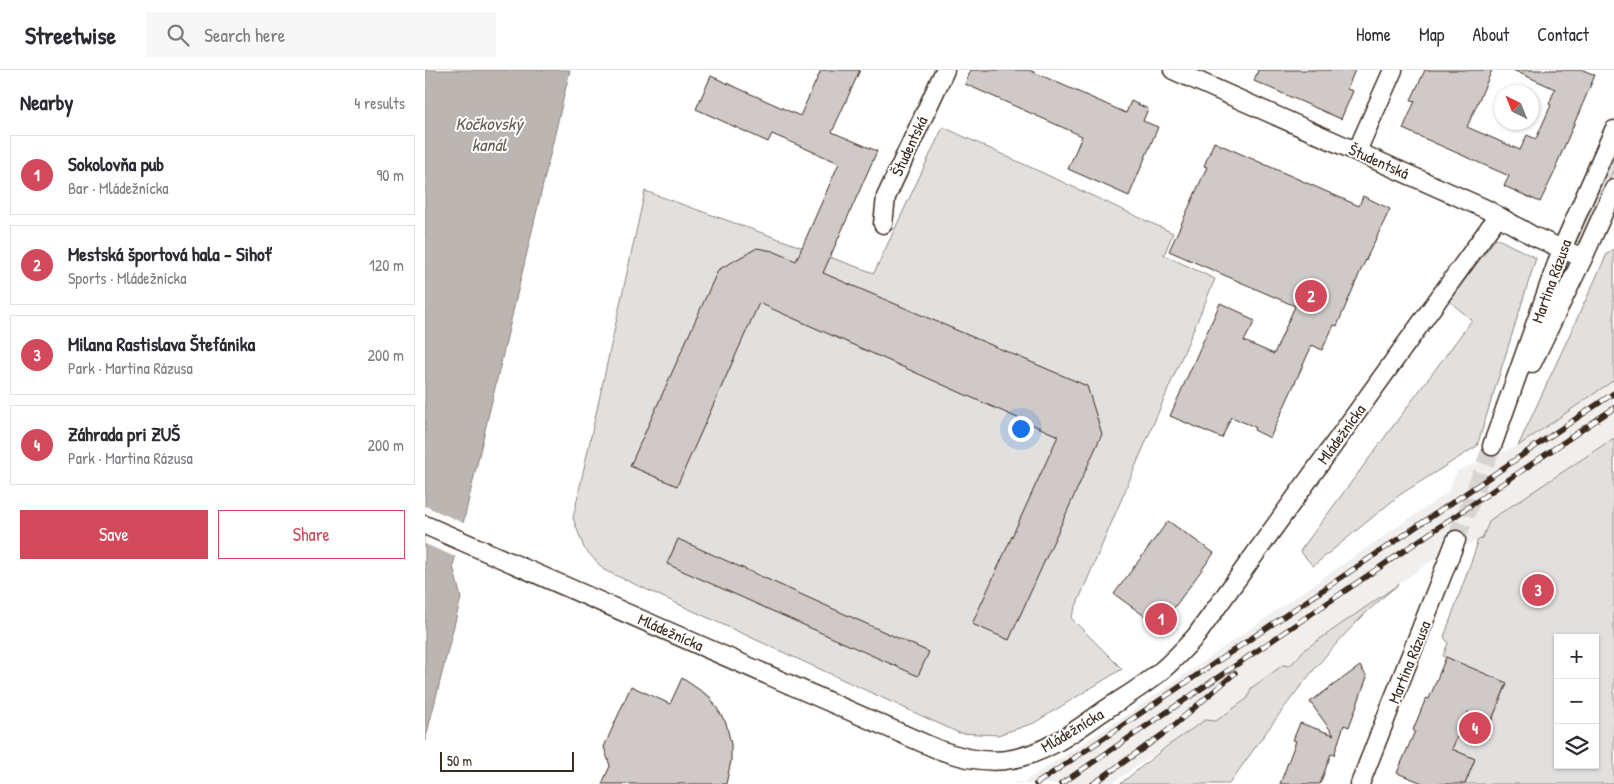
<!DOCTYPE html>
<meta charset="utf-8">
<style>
:root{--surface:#fff;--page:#f7f7f7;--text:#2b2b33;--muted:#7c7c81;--line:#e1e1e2;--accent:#d1495b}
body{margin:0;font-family:"Patrick Hand",sans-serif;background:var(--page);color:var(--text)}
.controls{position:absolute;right:15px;bottom:15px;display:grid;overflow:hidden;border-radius:0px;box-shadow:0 1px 4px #0004}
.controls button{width:45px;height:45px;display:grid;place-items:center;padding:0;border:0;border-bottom:1px solid var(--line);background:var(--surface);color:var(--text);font:25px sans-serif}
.compass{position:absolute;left:1069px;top:15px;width:45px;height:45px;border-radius:50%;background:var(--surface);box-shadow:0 1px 4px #0004;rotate:317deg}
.scale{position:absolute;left:15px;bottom:12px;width:134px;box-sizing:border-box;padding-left:5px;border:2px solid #3b2a1e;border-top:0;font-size:14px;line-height:18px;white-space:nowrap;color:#3b2a1e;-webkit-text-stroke:4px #fff;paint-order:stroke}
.you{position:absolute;left:595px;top:358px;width:18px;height:18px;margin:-12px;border:4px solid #fff;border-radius:50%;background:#1a73e8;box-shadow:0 0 0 8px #1a73e833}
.badge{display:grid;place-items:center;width:32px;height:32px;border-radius:50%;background:var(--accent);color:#fff;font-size:16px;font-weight:700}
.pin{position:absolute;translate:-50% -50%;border:2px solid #fff;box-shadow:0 1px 5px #0006}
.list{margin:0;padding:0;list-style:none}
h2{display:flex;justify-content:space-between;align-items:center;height:65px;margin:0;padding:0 20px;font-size:21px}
h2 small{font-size:16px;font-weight:400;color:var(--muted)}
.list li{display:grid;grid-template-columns:32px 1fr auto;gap:15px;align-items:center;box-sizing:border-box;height:80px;margin:0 10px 10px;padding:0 10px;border:1px solid var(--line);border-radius:0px}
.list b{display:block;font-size:19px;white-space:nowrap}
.list p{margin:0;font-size:16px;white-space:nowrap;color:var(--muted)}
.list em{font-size:16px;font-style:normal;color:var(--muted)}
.actions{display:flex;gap:10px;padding:15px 20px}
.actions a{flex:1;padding:11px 0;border:1px solid var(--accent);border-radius:0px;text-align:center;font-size:18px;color:var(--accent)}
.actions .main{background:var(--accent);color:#fff}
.icon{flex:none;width:28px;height:28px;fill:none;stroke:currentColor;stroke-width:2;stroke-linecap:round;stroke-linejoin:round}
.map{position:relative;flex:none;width:1189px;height:714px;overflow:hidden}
header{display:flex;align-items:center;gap:30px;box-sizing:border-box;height:70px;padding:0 25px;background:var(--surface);border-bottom:1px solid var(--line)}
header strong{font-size:24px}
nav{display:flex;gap:28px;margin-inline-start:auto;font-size:18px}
.search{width:350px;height:45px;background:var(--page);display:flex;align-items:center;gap:12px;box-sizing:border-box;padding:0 18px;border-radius:0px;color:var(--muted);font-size:19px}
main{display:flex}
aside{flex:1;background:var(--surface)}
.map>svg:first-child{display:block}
.built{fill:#f1efee}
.green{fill:#e2e0de;stroke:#8e857e;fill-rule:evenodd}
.water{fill:#bcb6b3;stroke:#887e77}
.pier{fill:#fff}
.building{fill:#cfcac7;stroke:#3b2a1e}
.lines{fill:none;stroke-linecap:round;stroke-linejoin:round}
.minor-tunnel{stroke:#d8d4d2;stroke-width:18;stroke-dasharray:18 9;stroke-linecap:butt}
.minor-casing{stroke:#3b2a1e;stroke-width:21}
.minor{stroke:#fff;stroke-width:18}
.rail-casing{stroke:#3b2a1e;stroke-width:5.5}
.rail{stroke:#fff;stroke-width:4;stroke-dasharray:11;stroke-linecap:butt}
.labels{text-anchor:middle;stroke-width:4;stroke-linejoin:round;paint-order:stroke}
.street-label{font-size:16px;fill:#3b2a1e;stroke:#fff}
.water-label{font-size:18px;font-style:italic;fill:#685b52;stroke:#fff}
</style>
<header>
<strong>Streetwise</strong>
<div class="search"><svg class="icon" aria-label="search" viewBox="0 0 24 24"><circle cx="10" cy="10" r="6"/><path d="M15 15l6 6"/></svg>Search here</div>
<nav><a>Home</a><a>Map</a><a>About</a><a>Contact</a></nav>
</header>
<main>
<aside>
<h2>Nearby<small>4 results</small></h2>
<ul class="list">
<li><span class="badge">1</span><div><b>Sokolovňa pub</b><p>Bar · Mládežnícka</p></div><em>90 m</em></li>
<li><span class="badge">2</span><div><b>Mestská športová hala - Sihoť</b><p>Sports · Mládežnícka</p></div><em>120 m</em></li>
<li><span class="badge">3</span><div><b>Milana Rastislava Štefánika</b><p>Park · Martina Rázusa</p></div><em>200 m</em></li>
<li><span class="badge">4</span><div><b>Záhrada pri ZUŠ</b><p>Park · Martina Rázusa</p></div><em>200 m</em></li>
</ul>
<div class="actions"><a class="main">Save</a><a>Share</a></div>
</aside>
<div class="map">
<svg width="1189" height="714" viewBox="0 0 1189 714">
<rect width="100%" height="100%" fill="#fff"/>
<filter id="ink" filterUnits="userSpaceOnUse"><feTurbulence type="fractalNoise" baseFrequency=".02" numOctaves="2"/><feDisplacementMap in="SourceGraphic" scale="10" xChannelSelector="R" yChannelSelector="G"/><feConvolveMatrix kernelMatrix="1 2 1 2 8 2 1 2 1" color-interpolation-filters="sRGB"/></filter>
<g filter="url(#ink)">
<path class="built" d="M 1189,179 L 1189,368 L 1065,450 L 1057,469 L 1011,488 L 879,580 L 871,587 L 870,592 L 791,651 L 780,650 L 686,714 L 588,714 L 590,712 L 597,713 L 707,641 L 934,483 L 1023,422 L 1032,401 L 1093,376 L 1182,184 Z"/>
<path class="green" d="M 518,57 L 748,163 L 739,185 L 790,209 L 646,548 L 697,599 L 609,653 L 573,665 L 534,663 L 179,500 L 159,478 L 148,448 L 220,121 L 449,203 Z
M 1189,74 L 1189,99 L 1157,171 L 1152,172 L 1148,169 Z
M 1071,168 L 1111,188 L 1052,376 L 976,424 L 888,496 L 875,481 L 1047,250 L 1024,231 Z
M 1189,179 L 1189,310 L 1093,376 L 1182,184 Z
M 1189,368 L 1189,714 L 1040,714 L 1050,689 L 1026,679 L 1042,642 L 1066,652 L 1082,614 L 1018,586 L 1023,573 L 1019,567 L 1051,478 L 1052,471 L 1057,468 L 1065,450 ZM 1133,568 L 1170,568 L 1170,695 L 1133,695 Z
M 974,514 C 905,569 855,643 804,714 L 695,714 L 741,677 L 780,650 L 791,651 L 823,628 L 826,618 L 858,595 L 864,596 C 870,592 873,586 879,580 Z"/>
<path class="water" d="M 0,0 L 145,0 L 28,496 L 36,528 L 0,671 Z"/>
<path class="pier" d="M 0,436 L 41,454 L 33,488 L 0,474 Z"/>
<path class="building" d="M 396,0 L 435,0 L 407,62 L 452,81 L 398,203 L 662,316 L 677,364 L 584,570 L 547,554 L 633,366 L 334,233 L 252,416 L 205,396 L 293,200 L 332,178 L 348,181 L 371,191 L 414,93 L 347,64 L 343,72 L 271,39 L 286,6 L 375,46 Z
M 546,0 L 604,0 L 701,43 L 706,31 L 723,39 L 718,51 L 733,57 L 704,126 L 643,99 L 657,66 L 540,14 Z
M 833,0 L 930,0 L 922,19 L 928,21 L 916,49 L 829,11 Z
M 1000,0 L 1067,0 L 1042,57 L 1095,80 L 1102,65 L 1111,69 L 1126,35 L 1124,34 L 1130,19 L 1088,0 L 1158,0 L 1170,5 L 1131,96 L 1132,97 L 1115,132 L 1079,116 L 1084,106 L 978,59 L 990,31 L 986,30 Z
M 789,72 L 934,136 L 938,126 L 965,139 L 936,200 L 912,256 L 909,255 L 897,280 L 887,275 L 845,368 L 829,360 L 830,357 L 806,347 L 797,368 L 745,346 L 795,233 L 819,244 L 819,246 L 830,251 L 819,271 L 849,284 L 870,236 L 744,181 L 782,97 L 779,96 Z
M 743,451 L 789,483 L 735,557 L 689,524 Z
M 253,469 L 504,582 L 493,606 L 242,494 Z
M 1021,587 L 1082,613 L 1066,652 L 1043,642 L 1027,679 L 1050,689 L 1040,714 L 1000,714 L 972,703 L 990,661 L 988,660 L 1001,628 L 1004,629 Z
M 935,596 L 942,607 L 924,657 L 919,655 L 909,685 L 906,684 L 895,714 L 855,714 L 871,671 L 868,670 L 875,653 L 909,665 L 885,632 Z
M 257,608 L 285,627 L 301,653 L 306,674 L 306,691 L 301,714 L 177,714 L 185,696 L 179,677 L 206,616 L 245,634 Z"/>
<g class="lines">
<path class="minor-tunnel" d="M 1031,470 L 1067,376"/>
<defs>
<path id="minor" d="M 748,0 L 1061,139 L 1108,166 L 1158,188
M 932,81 L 968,0
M 458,154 L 461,127 L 520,0
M 1107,293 L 1158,188 L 1189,119
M 1067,376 L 1137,179 L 1189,60
M 0,455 L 512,679 C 536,688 561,694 587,689 C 622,683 651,660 680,640 C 699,627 719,616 736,601 C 749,590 760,578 771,566 L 1073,146
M 935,714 L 1031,470"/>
</defs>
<use href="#minor" class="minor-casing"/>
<use href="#minor" class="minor"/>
<defs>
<path id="rail" d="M 611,714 L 1189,323
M 636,714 L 1189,338
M 668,714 L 741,662 L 810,603"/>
</defs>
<use href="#rail" class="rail-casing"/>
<use href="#rail" class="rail"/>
</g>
</g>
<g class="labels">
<g class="street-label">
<text transform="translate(484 76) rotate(-65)" y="6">Študentská</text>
<text transform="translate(954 91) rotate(24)" y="6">Študentská</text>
<text transform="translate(1126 211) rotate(-70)" y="6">Martina Rázusa</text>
<text transform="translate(916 364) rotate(-54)" y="6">Mládežnícka</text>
<text transform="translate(246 562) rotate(24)" y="6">Mládežnícka</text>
<text transform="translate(984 592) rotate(-68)" y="6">Martina Rázusa</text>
<text transform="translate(647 660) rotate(-31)" y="6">Mládežnícka</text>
</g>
<g class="water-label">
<text x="64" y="60">Kočkovský<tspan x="64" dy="21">kanál</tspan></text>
</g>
</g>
</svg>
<div class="controls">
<button>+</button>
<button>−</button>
<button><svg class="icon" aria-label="layers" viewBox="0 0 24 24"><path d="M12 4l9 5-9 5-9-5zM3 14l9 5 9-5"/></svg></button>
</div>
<svg class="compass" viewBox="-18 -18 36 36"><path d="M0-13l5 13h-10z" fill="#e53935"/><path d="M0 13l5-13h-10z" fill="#7c7c81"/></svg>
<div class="scale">50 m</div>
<div class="you"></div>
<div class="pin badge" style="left:736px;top:549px">1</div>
<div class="pin badge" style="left:886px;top:226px">2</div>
<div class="pin badge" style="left:1113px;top:520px">3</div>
<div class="pin badge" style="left:1050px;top:658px">4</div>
</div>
</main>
